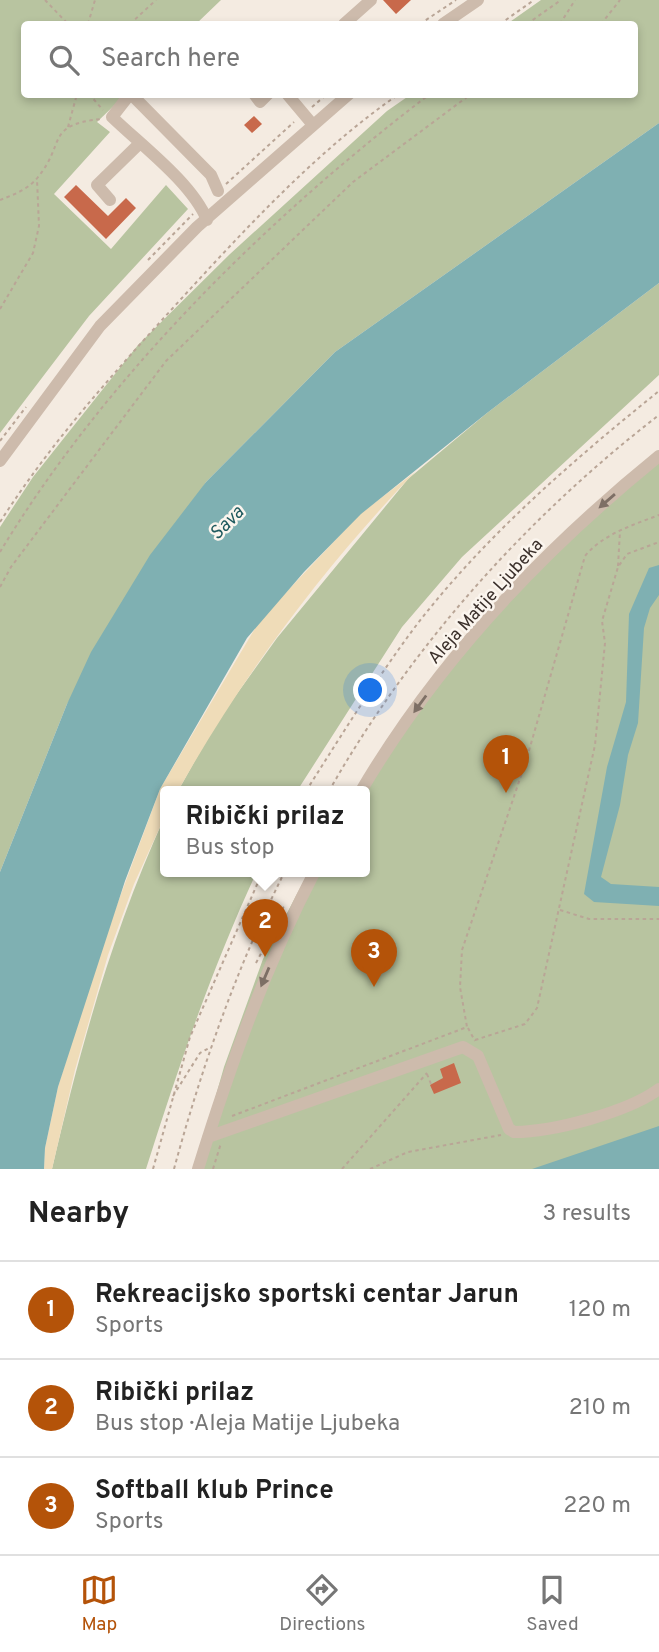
<!DOCTYPE html>
<meta charset="utf-8">
<style>
:root{--surface:#fff;--page:#f6f6f6;--text:#222;--muted:#767676;--line:#e0e0e0;--accent:#b45309}
body{margin:0;font-family:Overpass,sans-serif;background:var(--page);color:var(--text)}
.you{position:absolute;left:371px;top:691px;width:24px;height:24px;margin:-18px;border:5px solid #fff;border-radius:50%;background:#1a73e8;box-shadow:0 0 0 10px #1a73e833}
.badge{display:grid;place-items:center;width:46px;height:46px;border-radius:50%;background:var(--accent);color:#fff;font-size:23px;font-weight:700}
.pin{position:absolute;translate:-50% -58px;filter:drop-shadow(0 2px 4px #0008)}
.pin::after{content:'';position:absolute;top:37px;width:24px;height:21px;background:inherit;clip-path:polygon(0 0,100% 0,50% 100%)}
.popup{position:absolute;left:160px;top:786px;width:210px;height:91px;box-sizing:border-box;display:grid;place-content:center;border-radius:7px;background:var(--surface);filter:drop-shadow(0 2px 5px #0005);font-size:23px;white-space:nowrap;color:var(--muted)}
.popup b{font-size:26px;color:var(--text)}
.popup::after{content:'';position:absolute;left:50%;top:100%;margin-left:-14px;border:14px solid transparent;border-top-color:var(--surface)}
.list{margin:0;padding:0;list-style:none}
h2{display:flex;justify-content:space-between;align-items:center;height:91px;margin:0;padding:0 28px;font-size:30px}
h2 small{font-size:23px;font-weight:400;color:var(--muted)}
.list li{display:grid;grid-template-columns:46px 1fr auto;gap:21px;align-items:center;box-sizing:border-box;height:98px;padding:0 28px;border-top:2px solid var(--line)}
.list b{display:block;font-size:26px;white-space:nowrap}
.list p{margin:0;font-size:23px;white-space:nowrap;color:var(--muted)}
.list em{font-size:23px;font-style:normal;color:var(--muted)}
.icon{flex:none;width:38px;height:38px;fill:none;stroke:currentColor;stroke-width:2;stroke-linecap:round;stroke-linejoin:round}
.map{position:relative;flex:none;width:659px;height:1169px;overflow:hidden}
.search{position:absolute;background:var(--surface);box-shadow:0 4px 10px #0003;left:21px;right:21px;top:21px;height:77px;display:flex;align-items:center;gap:18px;box-sizing:border-box;padding:0 24px;border-radius:7px;color:var(--muted);font-size:26px}
.sheet{height:385px;background:var(--surface)}
nav{display:flex;justify-content:space-around;align-items:center;box-sizing:border-box;height:98px;border-top:2px solid var(--line);background:var(--surface);font-size:19px;color:var(--muted)}
nav a{display:grid;justify-items:center;gap:4px}
nav .on{color:var(--accent)}
.map>svg:first-child{display:block}
.green{fill:#b8c4a0}
.sand{fill:#efdcb8}
.water{fill:#7fb0b2}
.building{fill:#c8694b}
.lines{fill:none;stroke-linecap:round;stroke-linejoin:round}
.path{stroke:#b9a596;stroke-width:2;stroke-dasharray:3.5 3.5;stroke-linecap:butt}
.minor{stroke:#cdbbac;stroke-width:12}
.oneway{fill:#7d6f65}
.labels{text-anchor:middle;stroke-width:5;stroke-linejoin:round;paint-order:stroke}
.street-label{font-size:18px;fill:#3b302b;stroke:#fbf5ee}
.water-label{font-size:19px;font-style:italic;fill:#1f5a5e;stroke:#fbf5ee}
</style>
<div class="map">
<svg width="659" height="1169" viewBox="0 0 659 1169">
<rect width="100%" height="100%" fill="#f4ebe1"/>
<path class="green" d="M 0,0 L 221,0 L 196,24 L 24,24 L 24,94 L 125,95 L 97,122 L 110,132 L 54,194 L 111,249 L 166,185 L 188,209 L 89,316 L 0,433 Z
M 541,0 L 659,0 L 659,123 L 335,352 L 206,482 L 67,704 L 0,872 L 0,527 L 33,477 L 138,345 L 230,254 L 387,111 L 410,95 L 634,94 L 634,24 L 507,24 Z
M 659,283 L 659,375 L 462,557 L 402,627 L 297,791 L 178,791 L 216,723 L 277,638 L 408,479 L 487,413 Z
M 659,450 L 659,1169 L 195,1169 L 224,1067 L 263,959 L 309,871 L 365,871 L 365,791 L 355,791 L 390,735 L 586,512 Z
M 165,816 L 165,871 L 257,871 C 212,968 178,1068 146,1169 L 52,1169 C 81,1045 112,933 165,816 Z"/>
<path class="sand" d="M 415,472 C 324,567 242,676 178,791 L 165,791 L 165,816 L 134,884 L 108,955 L 75,1070 L 52,1169 L 44,1169 L 45,1148 L 58,1087 L 98,956 L 160,789 L 260,620 L 360,514 Z"/>
<path class="water" d="M 659,123 L 659,283 L 487,413 L 361,514 L 304,572 L 247,638 L 160,789 L 125,881 L 58,1087 L 45,1148 L 44,1169 L 0,1169 L 0,872 L 67,704 L 91,652 L 150,555 L 206,482 L 335,352 Z
M 659,565 L 659,595 L 650,608 L 644,628 L 638,723 L 628,755 L 620,805 L 601,877 L 611,884 L 659,887 L 659,906 L 594,902 L 584,894 L 607,767 L 626,702 L 629,614 L 649,568 Z
M 659,1126 L 659,1169 L 532,1169 Z"/>
<path class="building" d="M 383,0 L 411,0 L 396,14 Z
M 254,116 L 262,124 L 252,133 L 244,125 Z
M 76,185 L 108,216 L 126,198 L 136,208 L 106,239 L 64,197 Z
M 454,1063 L 461,1083 L 434,1094 L 430,1085 L 443,1078 L 440,1069 Z"/>
<g class="lines">
<path class="path" d="M 45,0 L 68,24
M 88,24 L 95,0
M 130,24 L 156,0
M 420,24 L 456,0
M 500,24 L 534,0
M 527,24 L 561,0
M 560,24 L 575,0
M 601,24 L 620,0
M 89,94 L 103,110
M 312,107 L 327,94
M 68,127 L 77,94
M 226,184 L 294,122
M 0,200 C 13,195 29,189 38,177 C 66,143 45,125 101,119
M 148,260 L 193,214
M 0,309 L 33,253 L 39,226 L 37,179
M 0,441 L 26,407
M 0,522 C 54,438 115,372 181,299 C 247,227 318,150 399,94
M 0,552 C 105,378 268,217 430,94
M 618,566 L 620,531
M 0,587 L 11,567 L 166,361 L 353,182 L 471,94
M 306,791 C 341,736 376,679 415,627 C 484,537 571,462 659,391
M 329,791 C 412,645 527,517 659,415
M 270,901 L 284,908
M 560,910 L 589,919 L 659,919
M 256,963 L 276,925
M 468,1028 L 475,1041
M 475,1040 L 525,1024 L 537,1008 L 595,745 L 605,643 L 602,621 L 618,567 L 627,554 L 659,542
M 427,1074 L 431,1084
M 173,1096 L 200,1053 L 209,1048
M 232,1116 L 467,1027 L 460,987 L 462,950 L 526,761 L 585,556 C 603,534 633,525 659,515
M 153,1169 L 190,1037 L 263,871
M 174,1169 C 202,1066 237,967 285,871
M 213,1169 L 221,1143
M 342,1169 L 427,1073
M 370,1169 L 408,1152 L 501,1135"/>
<path class="minor" d="M 344,24 L 371,0
M 443,24 L 478,0
M 130,94 L 112,117 C 142,146 192,183 207,220
M 131,94 L 211,175 L 218,191
M 254,94 L 260,102 L 268,94
M 287,94 L 313,125
M 110,200 L 97,185 L 139,144
M 0,461 L 100,326 L 197,227 L 349,94
M 361,791 C 437,662 543,550 659,456
M 208,1137 L 463,1047 L 478,1056 L 509,1129 L 514,1132 C 553,1132 628,1112 659,1089
M 198,1169 C 230,1066 265,967 315,871"/>
</g>
<defs><path id="oneway-solid" d="M-6-.8H1V-3.2L6.5 0L1 3.2V.8H-6Z" transform="scale(1.75)"/></defs>
<g class="oneway">
<use href="#oneway-solid" transform="translate(607 501) rotate(139)"/>
<use href="#oneway-solid" transform="translate(420 704) rotate(126)"/>
<use href="#oneway-solid" transform="translate(265 977) rotate(113)"/>
</g>
<g class="labels">
<g class="street-label">
<text transform="translate(485 601) rotate(-48)" y="6">Aleja Matije Ljubeka</text>
</g>
<g class="water-label">
<text transform="translate(226 522) rotate(-45)" y="7">Sava</text>
</g>
</g>
</svg>
<div class="you"></div>
<div class="pin badge" style="left:506px;top:793px">1</div>
<div class="pin badge" style="left:265px;top:957px">2</div>
<div class="popup"><b>Ribički prilaz</b>Bus stop</div>
<div class="pin badge" style="left:374px;top:987px">3</div>
<div class="search"><svg class="icon" aria-label="search" viewBox="0 0 24 24"><circle cx="10" cy="10" r="6"/><path d="M15 15l6 6"/></svg>Search here</div>
</div>
<section class="sheet">
<h2>Nearby<small>3 results</small></h2>
<ul class="list">
<li><span class="badge">1</span><div><b>Rekreacijsko sportski centar Jarun</b><p>Sports</p></div><em>120 m</em></li>
<li><span class="badge">2</span><div><b>Ribički prilaz</b><p>Bus stop · Aleja Matije Ljubeka</p></div><em>210 m</em></li>
<li><span class="badge">3</span><div><b>Softball klub Prince</b><p>Sports</p></div><em>220 m</em></li>
</ul>
</section>
<nav>
<a class="on"><svg class="icon" aria-label="map" viewBox="0 0 24 24"><path d="M3 6l6-2 6 2 6-2v14l-6 2-6-2-6 2zM9 4v14M15 6v14"/></svg>Map</a>
<a><svg class="icon" aria-label="directions" viewBox="0 0 24 24"><path d="M12 3l9 9-9 9-9-9zM9 14v-3h6M13 9l2 2-2 2"/></svg>Directions</a>
<a><svg class="icon" aria-label="saved" viewBox="0 0 24 24"><path d="M7 4h10v16l-5-4-5 4z"/></svg>Saved</a>
</nav>
